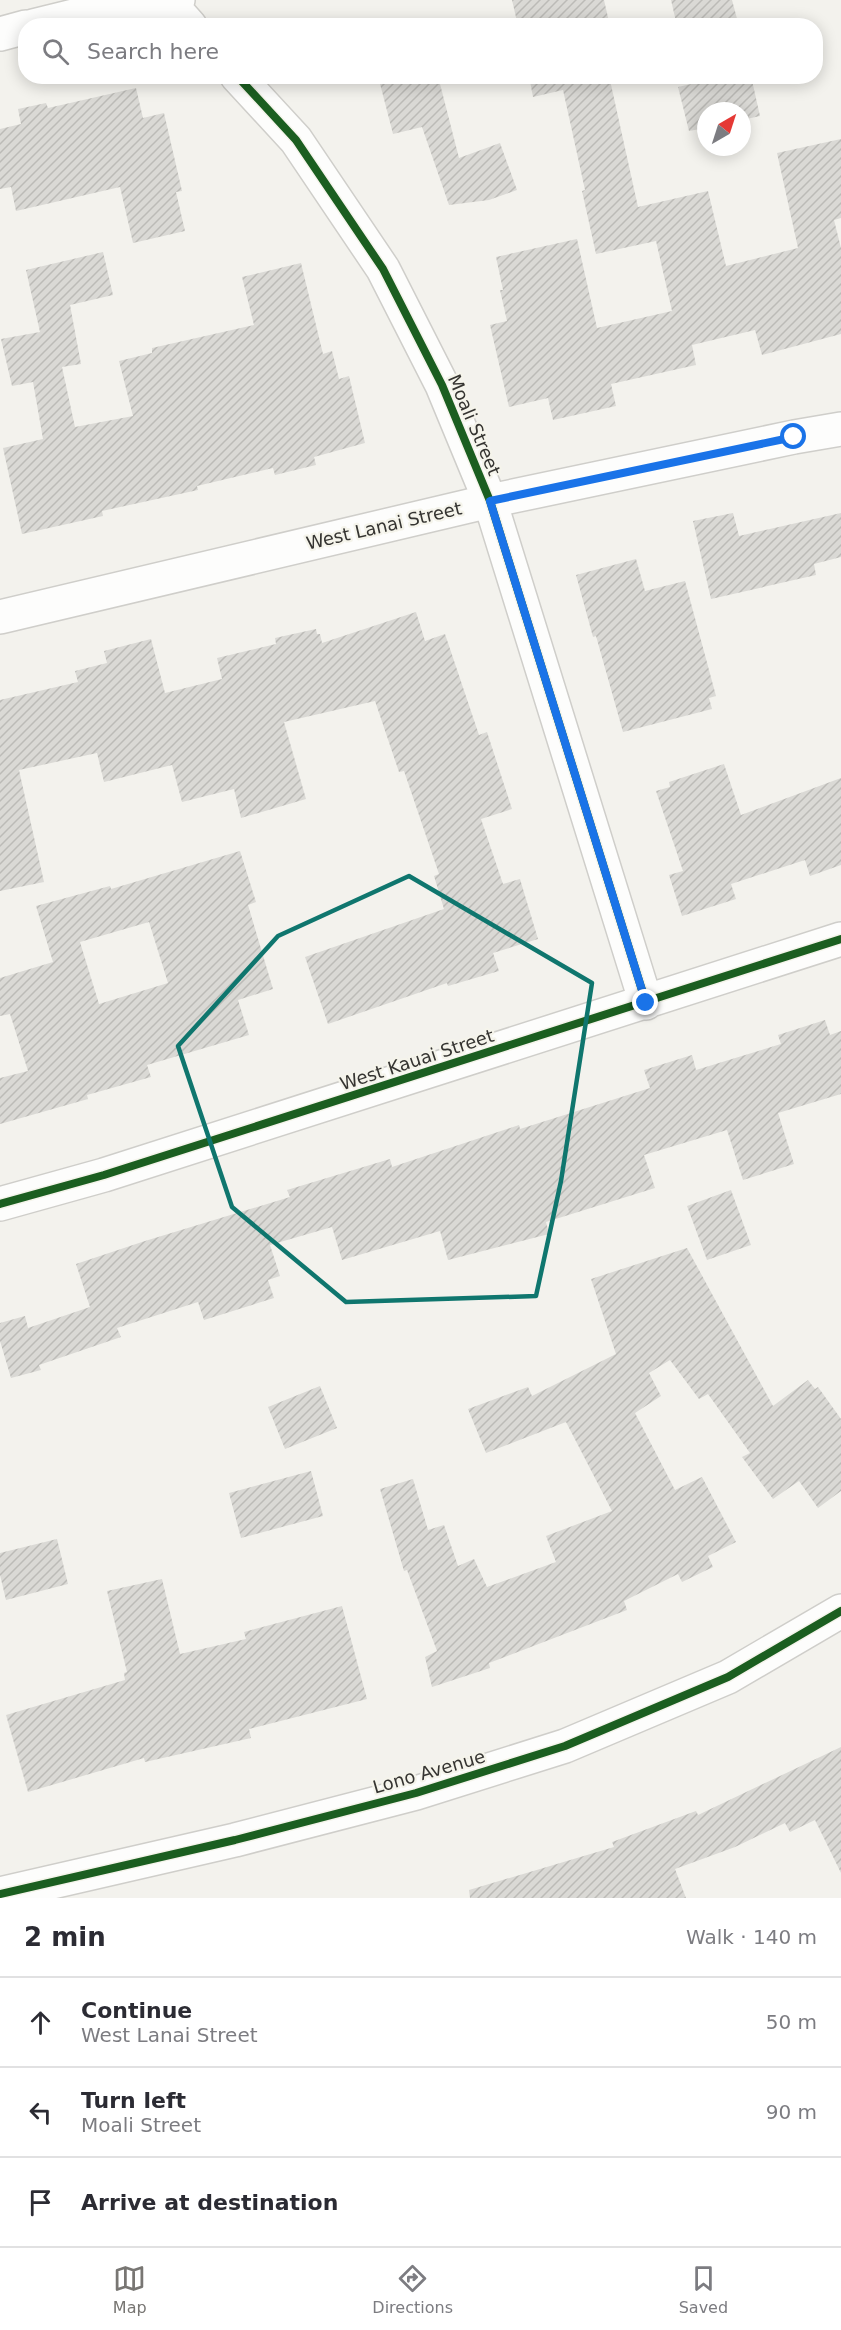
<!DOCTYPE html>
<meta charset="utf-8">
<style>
:root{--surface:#fff;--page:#f7f7f7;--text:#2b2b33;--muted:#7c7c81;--line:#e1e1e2;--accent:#787673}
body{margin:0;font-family:"DejaVu Sans",sans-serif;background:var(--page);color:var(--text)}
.compass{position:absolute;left:697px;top:102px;width:54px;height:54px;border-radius:50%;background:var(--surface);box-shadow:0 3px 15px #0003;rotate:39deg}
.stop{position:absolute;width:18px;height:18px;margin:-14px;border:4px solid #1a73e8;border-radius:50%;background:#fff}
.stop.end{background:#1a73e8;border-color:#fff;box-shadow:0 2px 6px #0008}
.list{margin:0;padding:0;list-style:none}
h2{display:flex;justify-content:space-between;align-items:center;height:78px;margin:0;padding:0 24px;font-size:26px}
h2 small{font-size:20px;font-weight:400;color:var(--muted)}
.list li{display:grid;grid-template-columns:39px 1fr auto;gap:18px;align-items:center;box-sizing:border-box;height:90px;padding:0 24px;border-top:2px solid var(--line)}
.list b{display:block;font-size:22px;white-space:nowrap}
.list p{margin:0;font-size:20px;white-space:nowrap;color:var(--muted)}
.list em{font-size:20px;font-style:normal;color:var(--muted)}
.icon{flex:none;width:33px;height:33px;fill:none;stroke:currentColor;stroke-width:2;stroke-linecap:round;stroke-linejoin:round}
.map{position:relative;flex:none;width:841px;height:1898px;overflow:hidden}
.search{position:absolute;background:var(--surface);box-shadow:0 3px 15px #0003;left:18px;right:18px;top:18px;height:66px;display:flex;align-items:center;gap:15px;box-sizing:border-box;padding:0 21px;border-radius:24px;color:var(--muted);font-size:22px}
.sheet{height:348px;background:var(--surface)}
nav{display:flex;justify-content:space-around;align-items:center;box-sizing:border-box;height:84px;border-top:2px solid var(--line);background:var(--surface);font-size:16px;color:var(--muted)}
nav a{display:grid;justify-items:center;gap:3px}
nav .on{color:var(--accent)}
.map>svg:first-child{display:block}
.building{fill:url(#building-hatch);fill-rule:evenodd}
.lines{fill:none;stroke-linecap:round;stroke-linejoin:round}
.minor-casing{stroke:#cfceca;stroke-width:36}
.minor{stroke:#fdfdfc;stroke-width:33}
.cycleway-casing{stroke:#f5f4eb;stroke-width:11}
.cycleway{stroke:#1b5e20;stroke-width:8}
.route{stroke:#1a73e8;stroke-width:8}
.marked{fill:none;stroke:#0f766e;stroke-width:4.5;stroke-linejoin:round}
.labels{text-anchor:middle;stroke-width:4.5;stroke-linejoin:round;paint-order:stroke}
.street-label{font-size:18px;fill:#353431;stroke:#f5f4eb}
</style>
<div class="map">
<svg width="841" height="1898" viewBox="0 0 841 1898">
<defs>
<pattern id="building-hatch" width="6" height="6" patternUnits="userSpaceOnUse" patternTransform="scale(1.5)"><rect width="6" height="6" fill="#dad9d5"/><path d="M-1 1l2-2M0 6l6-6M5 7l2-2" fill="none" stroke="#bcbbb7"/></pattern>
</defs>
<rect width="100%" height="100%" fill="#f3f2ed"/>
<path class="building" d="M 512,0 L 604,0 L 610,26 L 518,26 Z
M 671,0 L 732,0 L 739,26 L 677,26 Z
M 378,76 L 438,76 L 459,158 L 500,143 L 517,190 L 489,200 L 449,205 L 422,127 L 393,134 Z
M 529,76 L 621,76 L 610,80 L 638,207 L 708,191 L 726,266 L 798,248 L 777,153 L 841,139 L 841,218 L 834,220 L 841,248 L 841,334 L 762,355 L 755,330 L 692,345 L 696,365 L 611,384 L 616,406 L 553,420 L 548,398 L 509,407 L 490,325 L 507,321 L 500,290 L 503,290 L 496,257 L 577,239 L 597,328 L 672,311 L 656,241 L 596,254 L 582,191 L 585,190 L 563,90 L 533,97 Z
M 689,76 L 751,76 L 760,116 L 742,120 L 742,111 L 706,111 L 706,128 L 689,131 L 678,87 L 691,84 Z
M 136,88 L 143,118 L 164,113 L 182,191 L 176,192 L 185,231 L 133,243 L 120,187 L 16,211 L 11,187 L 0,189 L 0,129 L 21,124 L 18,109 L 46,103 L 48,108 Z
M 103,252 L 113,295 L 70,305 L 81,364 L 62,367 L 75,427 L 133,416 L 119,361 L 152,353 L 152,348 L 254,325 L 242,277 L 301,263 L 323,354 L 332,351 L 339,379 L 349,376 L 365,443 L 314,457 L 316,465 L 275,475 L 273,468 L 197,486 L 198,490 L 102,511 L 103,516 L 22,534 L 3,448 L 43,439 L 33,382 L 12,386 L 1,339 L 40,332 L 26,270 Z
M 733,513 L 739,536 L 841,513 L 841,557 L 814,564 L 816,575 L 711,599 L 693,521 Z
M 636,559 L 645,591 L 685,581 L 716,696 L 709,698 L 712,709 L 623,732 L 596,636 L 593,637 L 576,575 Z
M 416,612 L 425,641 L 445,634 L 479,735 L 487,732 L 512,809 L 481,819 L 503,884 L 520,879 L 538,939 L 493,953 L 499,971 L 448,986 L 447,983 L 328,1024 L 305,957 L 444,909 L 434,876 L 439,874 L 404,771 L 399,772 L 375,701 L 284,722 L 306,799 L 241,818 L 234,789 L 182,802 L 172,765 L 104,782 L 97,753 L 19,770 L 44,882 L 0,891 L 0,700 L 78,682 L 75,671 L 107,663 L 104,651 L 151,639 L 165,693 L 222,679 L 217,658 L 276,644 L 275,638 L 316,629 L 317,634 L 320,634 L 322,643 Z
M 724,764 L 741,815 L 841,778 L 841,865 L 810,876 L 805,860 L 731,884 L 736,899 L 682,916 L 669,875 L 683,871 L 656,791 L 670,787 L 669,782 Z
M 240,851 L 256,902 L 248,905 L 273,989 L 238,1000 L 249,1035 L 147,1065 L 151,1077 L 87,1095 L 88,1099 L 0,1124 L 0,1078 L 28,1071 L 10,1014 L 0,1016 L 0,978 L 53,962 L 36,906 L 110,886 L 111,889 ZM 149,922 L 168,983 L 99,1004 L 80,942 Z
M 825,1020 L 830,1035 L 841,1031 L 841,1094 L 778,1113 L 794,1164 L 743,1180 L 727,1130 L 644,1155 L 655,1188 L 546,1222 L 549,1234 L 448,1260 L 440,1231 L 342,1260 L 332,1227 L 270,1245 L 280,1276 L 268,1280 L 274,1298 L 204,1320 L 198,1302 L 117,1328 L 121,1337 L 39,1365 L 41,1370 L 11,1378 L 0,1341 L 0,1323 L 25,1316 L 28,1328 L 90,1307 L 76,1264 L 145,1241 L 290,1197 L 287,1190 L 390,1159 L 392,1167 L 519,1125 L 520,1129 L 650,1088 L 644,1070 L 692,1055 L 696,1070 L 781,1044 L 778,1035 Z
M 731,1190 L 751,1245 L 707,1260 L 687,1206 Z
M 687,1248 L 773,1406 L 808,1380 L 815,1389 L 818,1387 L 841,1419 L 841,1491 L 818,1508 L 799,1481 L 773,1499 L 742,1457 L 750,1453 L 708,1394 L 699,1399 L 670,1360 L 649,1373 L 661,1396 L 635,1413 L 675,1490 L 702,1477 L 736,1542 L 708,1556 L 713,1567 L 682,1582 L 678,1574 L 624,1601 L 627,1610 L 489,1663 L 490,1668 L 432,1687 L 425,1657 L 437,1651 L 407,1570 L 404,1571 L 380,1489 L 413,1479 L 428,1530 L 444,1525 L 458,1566 L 474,1559 L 487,1587 L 556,1562 L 546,1536 L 612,1511 L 566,1422 L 486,1453 L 468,1409 L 528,1387 L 532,1396 L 616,1354 L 591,1279 Z
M 320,1386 L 337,1428 L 285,1449 L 268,1407 Z
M 311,1471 L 323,1516 L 241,1538 L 229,1493 Z
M 57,1539 L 68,1584 L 6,1600 L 0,1575 L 0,1553 Z
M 162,1579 L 180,1654 L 246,1639 L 244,1632 L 342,1606 L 367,1699 L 249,1729 L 251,1738 L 145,1762 L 144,1758 L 28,1792 L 6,1715 L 125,1680 L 124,1673 L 127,1672 L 107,1591 Z
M 841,1747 L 841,1873 L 815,1820 L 790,1832 L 785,1823 L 735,1847 L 675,1869 L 686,1898 L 470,1898 L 469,1890 L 614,1847 L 612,1842 L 696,1811 L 698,1815 Z"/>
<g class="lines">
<defs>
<path id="minor" d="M 167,0 L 190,26
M 33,26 L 98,10 L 178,0
M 0,34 L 26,27
M 237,76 L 296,140 L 383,269 L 442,385 L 490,501 L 646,1003
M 0,617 L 490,501 L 794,437 L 841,429
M 0,1204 L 104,1175 L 841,939
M 0,1894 L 235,1840 L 416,1793 L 565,1746 L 728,1677 L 841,1611"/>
</defs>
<use href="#minor" class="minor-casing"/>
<use href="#minor" class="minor"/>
<defs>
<path id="cycleway" d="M 237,76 L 296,140 L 383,269 L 442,385 L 490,501 L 646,1003
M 0,1204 L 104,1175 L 841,939
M 0,1894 L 235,1840 L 416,1793 L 565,1746 L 728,1677 L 841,1611"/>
</defs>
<use href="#cycleway" class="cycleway-casing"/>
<use href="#cycleway" class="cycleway"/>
</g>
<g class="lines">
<path class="route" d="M 646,1003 L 490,501 L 794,437"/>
</g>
<path class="marked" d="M 409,876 L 592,983 L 561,1181 L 536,1296 L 346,1302 L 232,1207 L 178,1046 L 278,936 Z"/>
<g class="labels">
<g class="street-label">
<text transform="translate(474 425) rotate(67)" y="6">Moali Street</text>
<text transform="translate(384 526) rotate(-13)" y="6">West Lanai Street</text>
<text transform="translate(417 1060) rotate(-18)" y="6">West Kauai Street</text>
<text transform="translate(429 1772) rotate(-16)" y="6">Lono Avenue</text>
</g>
</g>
</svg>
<svg class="compass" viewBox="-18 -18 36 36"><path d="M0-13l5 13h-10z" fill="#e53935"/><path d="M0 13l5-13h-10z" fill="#7c7c81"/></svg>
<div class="stop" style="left:794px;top:437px"></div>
<div class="stop end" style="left:646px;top:1003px"></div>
<div class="search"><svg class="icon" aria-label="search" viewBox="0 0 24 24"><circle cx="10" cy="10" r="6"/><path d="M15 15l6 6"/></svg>Search here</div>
</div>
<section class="sheet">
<h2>2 min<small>Walk · 140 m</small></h2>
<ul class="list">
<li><svg class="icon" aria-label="ahead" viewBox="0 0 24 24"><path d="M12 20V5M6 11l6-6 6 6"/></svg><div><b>Continue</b><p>West Lanai Street</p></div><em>50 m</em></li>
<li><svg class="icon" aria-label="left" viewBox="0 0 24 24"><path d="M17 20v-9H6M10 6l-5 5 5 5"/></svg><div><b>Turn left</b><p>Moali Street</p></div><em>90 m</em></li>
<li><svg class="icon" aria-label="arrive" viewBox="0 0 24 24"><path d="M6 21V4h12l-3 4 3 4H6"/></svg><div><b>Arrive at destination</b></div></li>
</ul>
</section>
<nav>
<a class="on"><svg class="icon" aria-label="map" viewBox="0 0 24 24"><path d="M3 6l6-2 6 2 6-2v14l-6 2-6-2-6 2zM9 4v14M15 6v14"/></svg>Map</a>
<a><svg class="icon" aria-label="directions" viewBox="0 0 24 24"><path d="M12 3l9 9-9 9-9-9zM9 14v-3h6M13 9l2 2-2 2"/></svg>Directions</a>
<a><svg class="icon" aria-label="saved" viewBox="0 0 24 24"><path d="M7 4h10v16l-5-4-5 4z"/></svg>Saved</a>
</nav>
